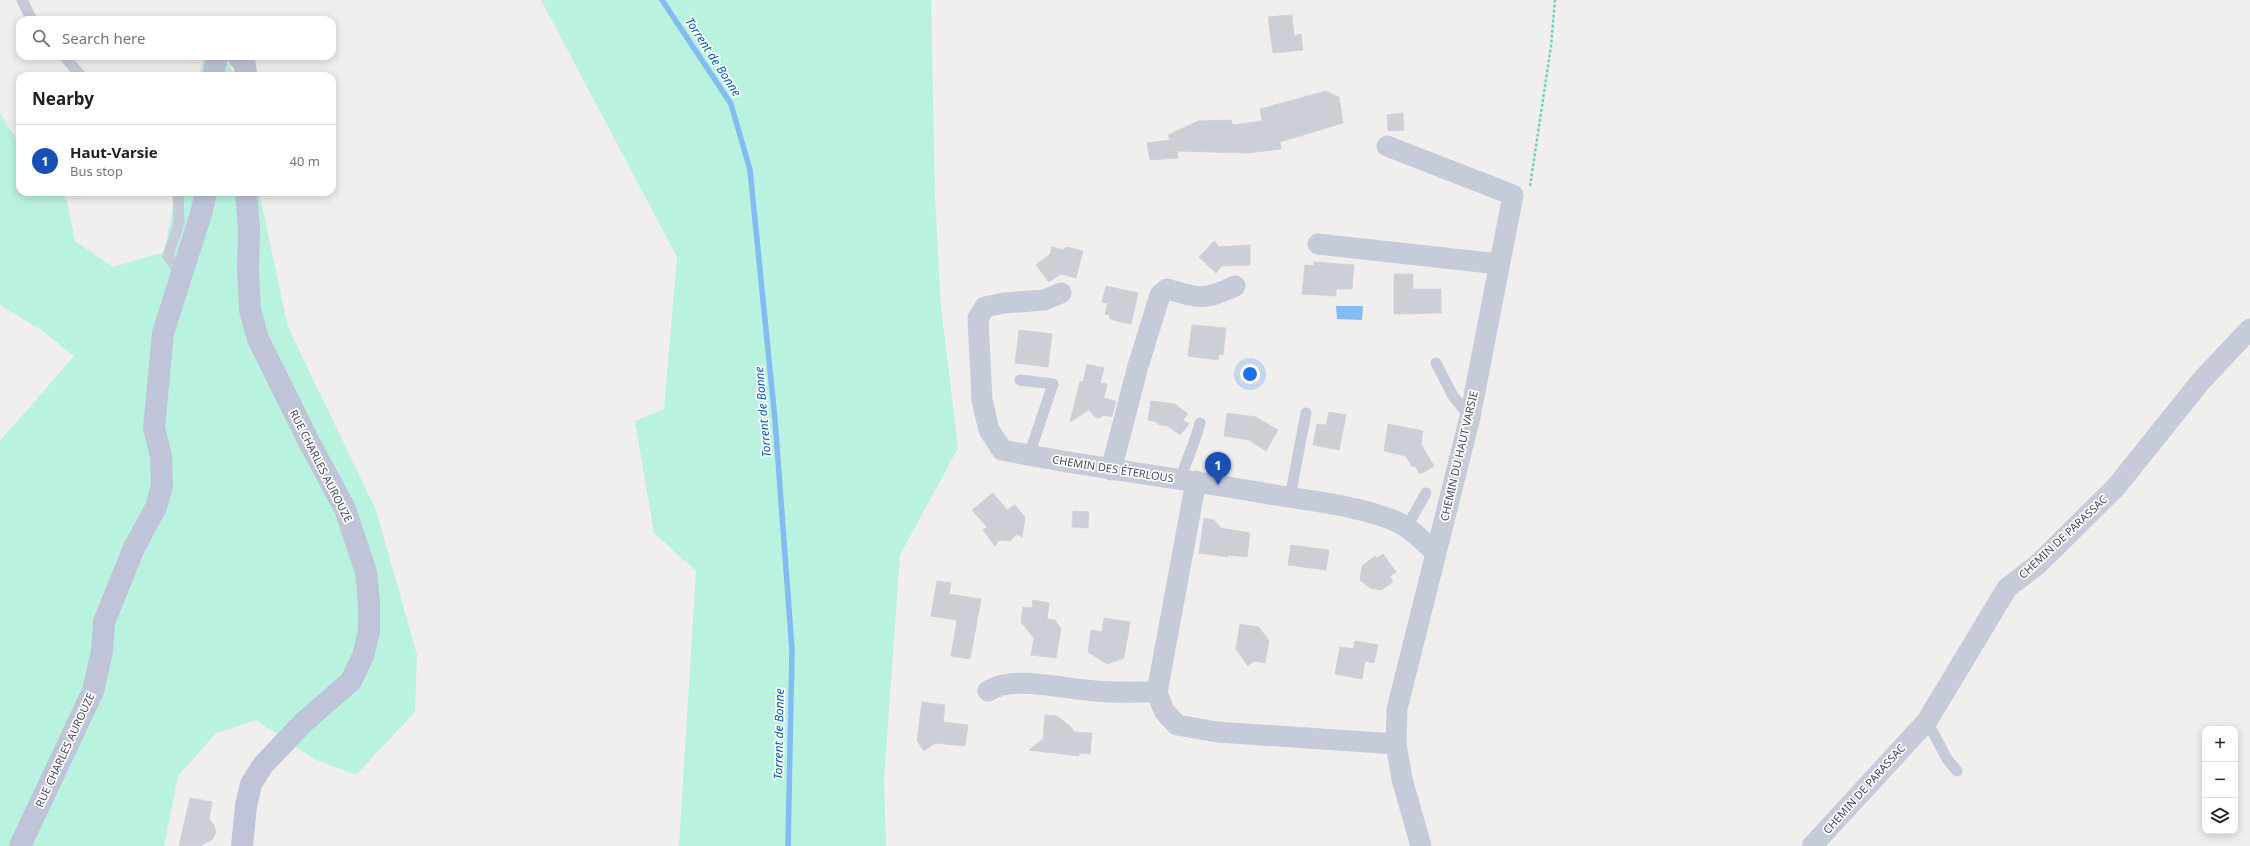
<!DOCTYPE html>
<meta charset="utf-8">
<style>
:root{--surface:#fff;--page:#f6f6f6;--text:#202124;--muted:#757577;--line:#e0e0e0;--accent:#0b2eee}
body{margin:0;font-family:"Noto Sans",sans-serif;background:var(--page);color:var(--text)}
.controls{position:absolute;right:12px;bottom:12px;display:grid;overflow:hidden;border-radius:8px;box-shadow:0 2px 10px #0003}
.controls button{width:36px;height:36px;display:grid;place-items:center;padding:0;border:0;border-bottom:1px solid var(--line);background:var(--surface);color:var(--text);font:20px sans-serif}
.you{position:absolute;left:1250px;top:374px;width:14px;height:14px;margin:-10px;border:3px solid #fff;border-radius:50%;background:#1a73e8;box-shadow:0 0 0 6px #1a73e833}
.badge{display:grid;place-items:center;width:26px;height:26px;border-radius:50%;background:var(--accent);color:#fff;font-size:13px;font-weight:700}
.pin{position:absolute;translate:-50% -33px;filter:drop-shadow(0 1px 2px #0008)}
.pin::after{content:'';position:absolute;top:21px;width:14px;height:12px;background:inherit;clip-path:polygon(0 0,100% 0,50% 100%)}
.list{margin:0;padding:0;list-style:none}
h2{display:flex;justify-content:space-between;align-items:center;height:52px;margin:0;padding:0 16px;font-size:17px}
h2 small{font-size:13px;font-weight:400;color:var(--muted)}
.list li{display:grid;grid-template-columns:26px 1fr auto;gap:12px;align-items:center;box-sizing:border-box;height:72px;padding:0 16px;border-top:1px solid var(--line)}
.list b{display:block;font-size:15px;white-space:nowrap}
.list p{margin:0;font-size:13px;white-space:nowrap;color:var(--muted)}
.list em{font-size:13px;font-style:normal;color:var(--muted)}
.icon{flex:none;width:22px;height:22px;fill:none;stroke:currentColor;stroke-width:2;stroke-linecap:round;stroke-linejoin:round}
.map{position:relative;flex:none;width:2250px;height:846px;overflow:hidden}
.search{position:absolute;background:var(--surface);box-shadow:0 2px 10px #0003;left:16px;top:16px;width:320px;height:44px;display:flex;align-items:center;gap:10px;box-sizing:border-box;padding:0 14px;border-radius:12px;color:var(--muted);font-size:15px}
.panel{position:absolute;background:var(--surface);box-shadow:0 2px 10px #0003;left:16px;top:72px;width:320px;height:124px;border-radius:12px}
.map>svg:first-child{display:block}
.green{fill:#b9f2df}
.water{fill:#82bcf3}
.lines{fill:none;stroke-linecap:round;stroke-linejoin:round}
.stream{stroke:#82bcf3;stroke-width:5.5}
.building{fill:#cdcfd6;stroke:#d2d2da}
.path{stroke:#6ed3be;stroke-width:2.5;stroke-dasharray:3 2;stroke-linecap:butt}
.lane{stroke:#c6cbda;stroke-width:11}
.street{stroke:#c6cbda;stroke-width:21}
.secondary{stroke:#bfc4d9;stroke-width:22}
.labels{text-anchor:middle;stroke-width:3.5;stroke-linejoin:round;paint-order:stroke}
.street-label{font-size:11px;fill:#454b5d;stroke:#fff}
.water-label{font-size:12px;font-style:italic;fill:#015cb4;stroke:#fff}
</style>
<div class="map">
<svg width="2250" height="846" viewBox="0 0 2250 846">
<rect width="100%" height="100%" fill="#f1efee"/>
<path class="green" d="M 541,0 L 931,0 L 935,197 L 941,307 L 958,448 L 900,555 L 884,779 L 886,846 L 679,846 L 696,571 L 654,533 L 635,421 L 664,409 L 677,257 Z
M 203,56 L 225,56 L 235,76 L 199,76 Z
M 0,113 L 20,145 L 20,192 L 59,192 L 67,201 L 75,241 L 113,267 L 164,252 L 176,192 L 259,192 L 288,327 L 376,510 L 417,655 L 415,712 L 356,775 L 314,759 L 256,720 L 215,734 L 178,776 L 164,846 L 0,846 L 0,441 L 74,356 L 41,330 L 0,305 Z"/>
<path class="water" d="M 1336,306 L 1363,306 L 1362,320 L 1337,319 Z"/>
<g class="lines">
<path class="stream" d="M 662,0 L 731,104 L 750,170 L 775,420 L 792,650 L 788,846"/>
</g>
<path class="building" d="M 1292,15 L 1294,36 L 1301,34 L 1303,50 L 1273,53 L 1268,17 Z
M 1326,91 L 1339,97 L 1343,123 L 1280,142 L 1281,149 L 1248,153 L 1177,151 L 1178,158 L 1150,160 L 1147,143 L 1170,140 L 1168,135 L 1198,121 L 1231,120 L 1233,125 L 1262,121 L 1260,109 Z
M 1403,113 L 1404,130 L 1388,131 L 1387,115 Z
M 1214,241 L 1219,247 L 1250,245 L 1250,265 L 1222,266 L 1216,273 L 1199,257 Z
M 1052,247 L 1063,250 L 1067,247 L 1083,251 L 1076,278 L 1061,274 L 1049,282 L 1036,265 L 1050,254 Z
M 1314,262 L 1354,265 L 1352,289 L 1336,289 L 1336,296 L 1302,294 L 1305,265 L 1314,266 Z
M 1394,274 L 1413,274 L 1413,289 L 1441,289 L 1441,313 L 1394,314 Z
M 1106,286 L 1138,293 L 1131,324 L 1116,321 L 1109,318 L 1110,315 L 1105,314 L 1108,303 L 1102,302 Z
M 1192,325 L 1226,328 L 1223,355 L 1219,354 L 1218,360 L 1188,356 Z
M 1019,330 L 1052,334 L 1048,367 L 1015,363 Z
M 1087,364 L 1104,368 L 1100,383 L 1107,384 L 1104,398 L 1116,401 L 1112,417 L 1104,415 L 1099,418 L 1095,417 L 1089,410 L 1070,422 L 1080,381 L 1083,382 Z
M 1151,401 L 1175,404 L 1188,414 L 1183,420 L 1189,424 L 1180,435 L 1168,426 L 1157,424 L 1157,422 L 1148,420 Z
M 1329,412 L 1346,415 L 1339,450 L 1313,445 L 1317,424 L 1326,425 Z
M 1227,413 L 1256,417 L 1278,430 L 1266,451 L 1249,440 L 1224,436 Z
M 1388,424 L 1423,431 L 1421,444 L 1434,466 L 1420,474 L 1415,466 L 1412,467 L 1406,456 L 1384,451 Z
M 993,493 L 1007,510 L 1015,505 L 1025,517 L 1022,537 L 1017,534 L 1010,541 L 999,540 L 995,546 L 983,530 L 987,527 L 972,510 Z
M 1073,511 L 1089,512 L 1088,528 L 1072,527 Z
M 1204,518 L 1214,520 L 1221,528 L 1250,533 L 1247,557 L 1228,555 L 1228,557 L 1199,553 Z
M 1291,545 L 1329,550 L 1326,570 L 1288,565 Z
M 1383,554 L 1396,572 L 1390,576 L 1393,582 L 1381,590 L 1370,588 L 1360,580 L 1362,566 L 1375,556 L 1377,558 Z
M 937,581 L 951,583 L 949,594 L 981,599 L 970,659 L 951,656 L 957,620 L 931,616 Z
M 1033,600 L 1049,603 L 1047,619 L 1055,620 L 1061,629 L 1056,658 L 1031,655 L 1034,638 L 1021,622 L 1023,607 L 1032,608 Z
M 1104,618 L 1130,622 L 1124,658 L 1107,664 L 1088,652 L 1091,630 L 1102,632 Z
M 1240,624 L 1259,627 L 1269,641 L 1265,663 L 1254,661 L 1248,666 L 1236,649 Z
M 1355,641 L 1378,645 L 1374,663 L 1365,661 L 1362,679 L 1335,674 L 1340,647 L 1353,649 Z
M 922,702 L 945,705 L 943,722 L 968,725 L 965,746 L 935,743 L 924,751 L 917,741 Z
M 1045,715 L 1057,716 L 1071,727 L 1074,732 L 1092,733 L 1090,754 L 1079,753 L 1079,756 L 1029,750 L 1043,739 Z
M 190,798 L 212,802 L 209,819 L 214,825 L 216,832 L 212,840 L 203,844 L 202,846 L 179,846 Z"/>
<g class="lines">
<path class="path" d="M 1530,186 L 1551,46 L 1555,0"/>
<path class="lane" d="M 22,0 L 32,20
M 64,56 L 81,76
M 178,192 L 179,223 L 168,256 L 181,275
M 1436,363 L 1453,396 L 1470,417
M 1020,380 L 1053,384 L 1029,455
M 1181,479 C 1186,460 1195,443 1200,423
M 1290,497 L 1306,413
M 1406,528 L 1426,493
M 1927,721 L 1947,759 L 1957,771"/>
<path class="street" d="M 1387,146 L 1513,195 L 1470,417 L 1397,709 L 1396,744 L 1402,779 L 1421,846
M 1318,244 L 1499,264
M 1061,293 L 1044,300 L 1004,303 L 985,307 L 978,318 L 982,400 L 989,430 L 1002,450 C 1091,468 1180,478 1269,494 C 1310,501 1354,505 1393,520 C 1410,527 1424,542 1436,553
M 1111,470 L 1138,366 L 1160,295 L 1167,289 C 1198,298 1205,301 1235,286
M 1196,481 L 1157,692 L 1164,711 L 1177,725 L 1217,732 L 1396,744
M 988,691 C 1015,674 1065,690 1096,691 C 1116,693 1137,692 1157,692
M 1812,846 L 1927,721 L 2007,588 L 2037,565 L 2116,487 L 2201,381 L 2250,329"/>
<path class="secondary" d="M 238,56 L 245,65 L 246,76
M 213,76 L 217,56
M 20,846 L 93,691 L 102,651 L 104,622 L 134,548 L 156,507 L 162,486 L 161,456 L 154,428 L 163,333 L 201,214 L 206,192
M 242,846 L 246,806 L 251,784 L 263,765 L 303,723 L 351,681 L 363,656 L 369,631 L 369,603 L 366,572 L 345,509 L 309,442 L 258,339 L 250,310 L 248,270 L 249,229 L 246,192"/>
</g>
<g class="labels">
<g class="street-label">
<text transform="translate(1459 456) rotate(-77)" y="4">CHEMIN DU HAUT VARSIE</text>
<text transform="translate(321 466) rotate(63)" y="4">RUE CHARLES AUROUZE</text>
<text transform="translate(1113 469) rotate(9)" y="4">CHEMIN DES ÉTERLOUS</text>
<text transform="translate(2063 537) rotate(-43)" y="4">CHEMIN DE PARASSAC</text>
<text transform="translate(65 750) rotate(-65)" y="4">RUE CHARLES AUROUZE</text>
<text transform="translate(1864 789) rotate(-48)" y="4">CHEMIN DE PARASSAC</text>
</g>
<g class="water-label">
<text transform="translate(713 57) rotate(57)" y="4">Torrent de Bonne</text>
<text transform="translate(763 412) rotate(-95)" y="4">Torrent de Bonne</text>
<text transform="translate(779 734) rotate(-89)" y="4">Torrent de Bonne</text>
</g>
</g>
</svg>
<div class="controls">
<button>+</button>
<button>−</button>
<button><svg class="icon" aria-label="layers" viewBox="0 0 24 24"><path d="M12 4l9 5-9 5-9-5zM3 14l9 5 9-5"/></svg></button>
</div>
<div class="you"></div>
<div class="pin badge" style="left:1218px;top:485px;background:#1a4fb4">1</div>
<div class="search"><svg class="icon" aria-label="search" viewBox="0 0 24 24"><circle cx="10" cy="10" r="6"/><path d="M15 15l6 6"/></svg>Search here</div>
<section class="panel">
<h2>Nearby<small></small></h2>
<ul class="list">
<li><span class="badge" style="background:#1a4fb4">1</span><div><b>Haut-Varsie</b><p>Bus stop</p></div><em>40 m</em></li>
</ul>
</section>
</div>
